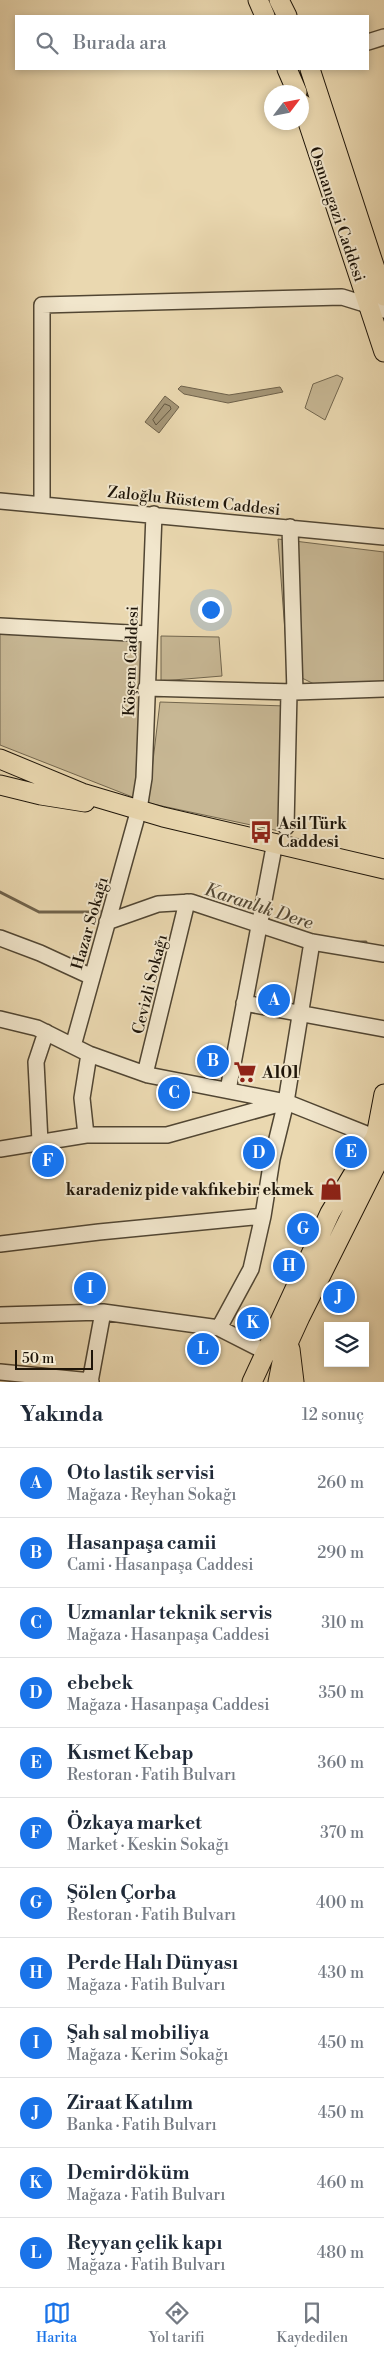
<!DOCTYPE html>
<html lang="tr">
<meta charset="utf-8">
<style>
:root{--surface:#fff;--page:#f2f2f3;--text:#1f2937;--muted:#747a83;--line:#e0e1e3;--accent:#1a73e8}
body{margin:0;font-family:"Libre Bodoni",serif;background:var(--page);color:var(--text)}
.controls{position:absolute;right:15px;bottom:15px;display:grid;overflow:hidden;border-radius:0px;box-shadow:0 2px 8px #0003}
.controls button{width:45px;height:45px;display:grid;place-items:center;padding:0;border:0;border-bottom:1px solid var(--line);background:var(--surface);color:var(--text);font:25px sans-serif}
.compass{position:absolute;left:264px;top:85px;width:45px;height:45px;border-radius:50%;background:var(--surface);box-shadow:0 2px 8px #0003;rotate:58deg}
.scale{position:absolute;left:15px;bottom:12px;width:78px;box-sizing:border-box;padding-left:5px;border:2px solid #1e1509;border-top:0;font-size:14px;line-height:18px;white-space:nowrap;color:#1e1509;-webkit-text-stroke:4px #f1e6cc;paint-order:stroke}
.you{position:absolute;left:210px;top:609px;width:18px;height:18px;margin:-12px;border:4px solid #fff;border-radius:50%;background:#1a73e8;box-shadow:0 0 0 8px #1a73e833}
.badge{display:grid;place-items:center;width:32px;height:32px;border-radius:50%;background:var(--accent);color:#fff;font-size:16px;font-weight:700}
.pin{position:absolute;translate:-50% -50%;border:2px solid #fff;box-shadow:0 1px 5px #0006}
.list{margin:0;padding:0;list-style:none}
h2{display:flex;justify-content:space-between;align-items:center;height:65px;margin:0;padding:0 20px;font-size:21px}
h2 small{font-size:16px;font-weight:400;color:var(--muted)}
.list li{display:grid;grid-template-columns:32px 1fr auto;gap:15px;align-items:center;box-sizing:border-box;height:70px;padding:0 20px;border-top:1px solid var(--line)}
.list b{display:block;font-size:19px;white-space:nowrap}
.list p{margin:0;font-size:16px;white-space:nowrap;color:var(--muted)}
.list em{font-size:16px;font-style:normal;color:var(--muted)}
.icon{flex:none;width:28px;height:28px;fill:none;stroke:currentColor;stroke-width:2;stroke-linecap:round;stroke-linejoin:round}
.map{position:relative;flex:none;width:384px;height:1382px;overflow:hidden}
.search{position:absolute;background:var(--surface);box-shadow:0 2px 8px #0003;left:15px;right:15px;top:15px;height:55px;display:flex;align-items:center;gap:12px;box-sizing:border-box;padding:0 18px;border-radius:0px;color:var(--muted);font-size:19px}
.sheet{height:905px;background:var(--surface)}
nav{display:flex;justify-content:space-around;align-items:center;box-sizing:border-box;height:70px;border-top:1px solid var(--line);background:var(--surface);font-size:14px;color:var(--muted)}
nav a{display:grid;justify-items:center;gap:2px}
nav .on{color:var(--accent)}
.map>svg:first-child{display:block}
.green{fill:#c7b794;stroke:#72664e}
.water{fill:#a59677;stroke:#6f624b}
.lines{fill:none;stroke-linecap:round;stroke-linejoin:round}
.shore{stroke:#625640;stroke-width:1}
.stream{stroke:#6f624b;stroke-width:3}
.minor-casing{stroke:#514633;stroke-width:18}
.major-casing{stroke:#1e1509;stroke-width:21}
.minor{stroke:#f1e6cc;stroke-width:15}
.major{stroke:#ead8b0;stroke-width:19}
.labels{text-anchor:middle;stroke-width:4;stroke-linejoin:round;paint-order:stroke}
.street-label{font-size:16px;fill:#1e1509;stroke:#f1e6cc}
.poi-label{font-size:16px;font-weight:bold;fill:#1e1509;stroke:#f1e6cc;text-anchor:start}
.water-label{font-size:18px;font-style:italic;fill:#544935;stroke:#f1e6cc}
</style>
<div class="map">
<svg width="384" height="1382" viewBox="0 0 384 1382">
<rect width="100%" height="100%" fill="#ead8b0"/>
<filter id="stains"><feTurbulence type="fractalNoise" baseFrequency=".004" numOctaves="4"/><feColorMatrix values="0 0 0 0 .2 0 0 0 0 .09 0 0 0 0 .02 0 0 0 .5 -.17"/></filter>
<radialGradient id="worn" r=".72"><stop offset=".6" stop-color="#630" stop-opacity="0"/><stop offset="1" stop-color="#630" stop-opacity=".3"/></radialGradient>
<path class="green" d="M 337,375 L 343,378 L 325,420 L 305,408 L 313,384 Z
M 278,539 L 384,552 L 384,684 L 318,686 L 288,671 Z
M 0,632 L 142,640 L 135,798 L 0,745 Z
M 161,636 L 219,637 L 222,676 L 161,681 Z
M 160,702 L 286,706 L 279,831 L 148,803 Z"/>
<path class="water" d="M 181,386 L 229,395 L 280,387 L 283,392 L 228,403 L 184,394 L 178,389 Z
M 165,396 L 179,407 L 159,433 L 145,422 Z"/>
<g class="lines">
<path class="shore" d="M 165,404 L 170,406 L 171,409 L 156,425 L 153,420 Z"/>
<path class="stream" d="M 0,892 L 39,912 L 104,912
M 355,942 L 366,942"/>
<defs>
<path id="minor" d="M 368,42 L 384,37
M 0,501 L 384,537
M 42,503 L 42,305 L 342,297 L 384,310
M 290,527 L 295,692 L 384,689
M 0,626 L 148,634
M 146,688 L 295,692
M 286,827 L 289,692
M 107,922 L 158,904 L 191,902 L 312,942 L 384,954
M 0,938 L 40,953 L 92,977
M 244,1003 L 384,1029
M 0,1019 L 37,1028 L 89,1054 L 148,1075 L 286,1102 L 384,1141
M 73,1046 L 139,809 L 144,778 L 154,514
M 145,1074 L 187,902
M 228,1090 L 275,842
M 86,1135 L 82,1098 L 89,1054
M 40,1142 L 36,1062 L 46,1032
M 0,1149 L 86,1135 L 167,1135 L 282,1103
M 263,1216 L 272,1159 L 286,1102 L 312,942
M 0,1244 L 99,1232 L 263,1216 L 251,1269 L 219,1328
M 0,1315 L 103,1312 L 219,1328 L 266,1352
M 0,1372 L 91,1381
M 90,1382 L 103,1312"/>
<path id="major" d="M 258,0 L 265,16
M 279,0 L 287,16
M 287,69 L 297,92
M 310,69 L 384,296
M 302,104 L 384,352
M 0,759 L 82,793 L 163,817 L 384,869
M 0,785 L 41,795 L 85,802
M 290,1349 L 294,1382
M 252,1382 L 330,1213 L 376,1136 L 384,1094
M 278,1382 L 284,1352 L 300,1317 L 384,1149"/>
</defs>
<use href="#minor" class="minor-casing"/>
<use href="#major" class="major-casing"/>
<use href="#minor" class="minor"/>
<use href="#major" class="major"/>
</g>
<defs>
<symbol id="bus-bare" viewBox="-9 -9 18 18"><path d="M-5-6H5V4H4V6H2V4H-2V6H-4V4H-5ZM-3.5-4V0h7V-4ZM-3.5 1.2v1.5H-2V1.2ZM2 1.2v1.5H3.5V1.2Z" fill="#8f2418" stroke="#f1e6cc" stroke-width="2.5" paint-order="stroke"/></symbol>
<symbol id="supermarket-bare" viewBox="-9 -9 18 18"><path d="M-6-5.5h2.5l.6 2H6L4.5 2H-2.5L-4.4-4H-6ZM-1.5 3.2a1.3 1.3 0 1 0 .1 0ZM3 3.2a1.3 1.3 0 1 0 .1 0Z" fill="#8f2418" stroke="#f1e6cc" stroke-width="2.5" paint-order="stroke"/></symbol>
<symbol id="shop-bare" viewBox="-9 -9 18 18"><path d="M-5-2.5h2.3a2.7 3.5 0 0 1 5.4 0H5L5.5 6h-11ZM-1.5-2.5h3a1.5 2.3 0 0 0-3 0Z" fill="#8f2418" stroke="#f1e6cc" stroke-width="2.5" paint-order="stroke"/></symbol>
</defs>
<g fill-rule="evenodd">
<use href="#bus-bare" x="245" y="816" width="32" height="32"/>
<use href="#supermarket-bare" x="229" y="1056" width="32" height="32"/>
<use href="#shop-bare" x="315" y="1173" width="32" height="32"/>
</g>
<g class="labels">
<g class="street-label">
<text transform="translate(338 214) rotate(71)" y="6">Osmangazi Caddesi</text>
<text transform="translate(194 500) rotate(6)" y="6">Zaloğlu Rüstem Caddesi</text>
<text transform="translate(130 661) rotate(-88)" y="6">Köşem Caddesi</text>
<text transform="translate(89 923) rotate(-74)" y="6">Hazar Sokağı</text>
<text transform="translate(149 984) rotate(-76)" y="6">Cevizli Sokağı</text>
</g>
<g class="poi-label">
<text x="278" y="829">Asil Türk<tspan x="278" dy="18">Caddesi</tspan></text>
<text x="262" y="1078">A101</text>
<text x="314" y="1195" text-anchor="end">karadeniz pide vakfıkebir ekmek</text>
</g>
<g class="water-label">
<text transform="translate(259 906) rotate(18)" y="6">Karanlık Dere</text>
</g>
</g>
<rect width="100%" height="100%" filter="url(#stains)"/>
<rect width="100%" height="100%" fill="url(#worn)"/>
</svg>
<div class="controls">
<button><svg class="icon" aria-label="layers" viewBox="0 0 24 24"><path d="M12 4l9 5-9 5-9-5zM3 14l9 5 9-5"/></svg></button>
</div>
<svg class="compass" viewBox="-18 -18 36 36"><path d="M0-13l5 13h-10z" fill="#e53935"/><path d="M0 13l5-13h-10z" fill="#747a83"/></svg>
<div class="scale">50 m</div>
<div class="you"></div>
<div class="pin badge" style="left:274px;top:1000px">A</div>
<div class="pin badge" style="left:213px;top:1061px">B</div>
<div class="pin badge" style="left:174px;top:1093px">C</div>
<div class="pin badge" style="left:259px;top:1153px">D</div>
<div class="pin badge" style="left:351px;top:1152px">E</div>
<div class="pin badge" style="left:48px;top:1161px">F</div>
<div class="pin badge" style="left:303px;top:1229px">G</div>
<div class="pin badge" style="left:289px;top:1266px">H</div>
<div class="pin badge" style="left:90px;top:1288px">I</div>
<div class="pin badge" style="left:339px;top:1297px">J</div>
<div class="pin badge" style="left:253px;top:1323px">K</div>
<div class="pin badge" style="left:203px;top:1349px">L</div>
<div class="search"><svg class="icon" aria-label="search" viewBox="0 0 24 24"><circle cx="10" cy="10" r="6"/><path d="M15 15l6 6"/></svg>Burada ara</div>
</div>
<section class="sheet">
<h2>Yakında<small>12 sonuç</small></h2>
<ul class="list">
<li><span class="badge">A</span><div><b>Oto lastik servisi</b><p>Mağaza · Reyhan Sokağı</p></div><em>260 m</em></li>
<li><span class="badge">B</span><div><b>Hasanpaşa camii</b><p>Cami · Hasanpaşa Caddesi</p></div><em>290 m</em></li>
<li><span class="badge">C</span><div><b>Uzmanlar teknik servis</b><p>Mağaza · Hasanpaşa Caddesi</p></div><em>310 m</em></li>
<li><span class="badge">D</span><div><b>ebebek</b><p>Mağaza · Hasanpaşa Caddesi</p></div><em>350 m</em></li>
<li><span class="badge">E</span><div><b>Kısmet Kebap</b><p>Restoran · Fatih Bulvarı</p></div><em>360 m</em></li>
<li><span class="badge">F</span><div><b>Özkaya market</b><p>Market · Keskin Sokağı</p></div><em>370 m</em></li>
<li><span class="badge">G</span><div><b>Şölen Çorba</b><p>Restoran · Fatih Bulvarı</p></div><em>400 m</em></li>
<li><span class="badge">H</span><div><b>Perde Halı Dünyası</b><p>Mağaza · Fatih Bulvarı</p></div><em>430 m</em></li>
<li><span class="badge">I</span><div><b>Şah sal mobiliya</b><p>Mağaza · Kerim Sokağı</p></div><em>450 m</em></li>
<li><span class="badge">J</span><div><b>Ziraat Katılım</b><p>Banka · Fatih Bulvarı</p></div><em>450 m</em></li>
<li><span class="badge">K</span><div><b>Demirdöküm</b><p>Mağaza · Fatih Bulvarı</p></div><em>460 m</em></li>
<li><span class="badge">L</span><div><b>Reyyan çelik kapı</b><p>Mağaza · Fatih Bulvarı</p></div><em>480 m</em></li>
</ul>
</section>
<nav>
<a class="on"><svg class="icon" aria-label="map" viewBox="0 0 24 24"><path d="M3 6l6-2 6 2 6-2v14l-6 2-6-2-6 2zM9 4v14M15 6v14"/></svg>Harita</a>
<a><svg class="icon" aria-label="directions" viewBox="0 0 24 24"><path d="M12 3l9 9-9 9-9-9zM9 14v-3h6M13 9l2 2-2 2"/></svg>Yol tarifi</a>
<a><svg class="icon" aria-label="saved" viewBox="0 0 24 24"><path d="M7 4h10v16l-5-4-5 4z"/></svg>Kaydedilen</a>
</nav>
